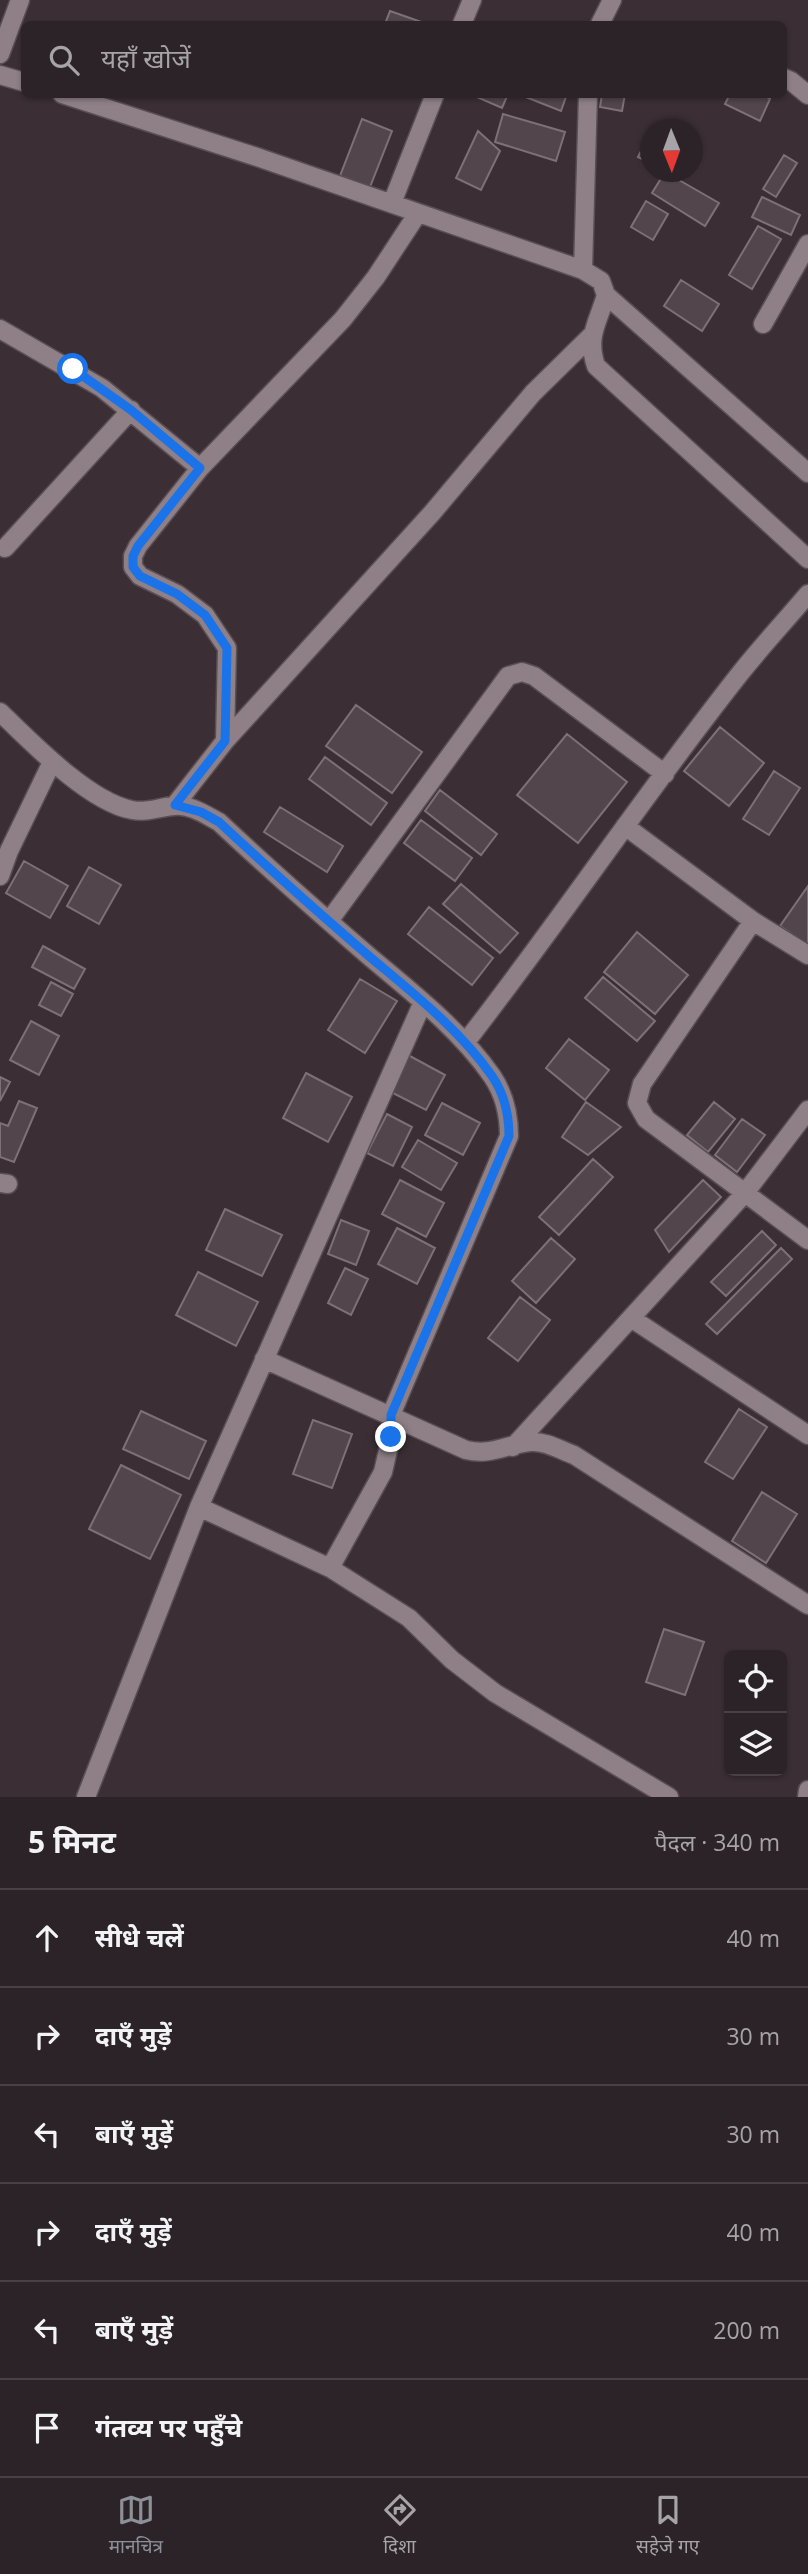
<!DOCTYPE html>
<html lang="hi">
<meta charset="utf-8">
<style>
:root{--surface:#2c2328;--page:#382f34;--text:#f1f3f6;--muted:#a6a4a8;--line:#484045;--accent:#8c9099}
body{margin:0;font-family:"Open Sans","Noto Sans Devanagari",sans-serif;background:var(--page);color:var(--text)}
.controls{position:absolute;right:21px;bottom:21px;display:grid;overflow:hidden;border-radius:10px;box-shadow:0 2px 5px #0004}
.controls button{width:63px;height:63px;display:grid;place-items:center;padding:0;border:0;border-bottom:2px solid var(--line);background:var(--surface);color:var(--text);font:35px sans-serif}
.compass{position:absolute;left:640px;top:119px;width:63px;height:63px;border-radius:50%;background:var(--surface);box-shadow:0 2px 5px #0004;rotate:179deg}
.stop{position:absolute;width:21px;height:21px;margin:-16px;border:5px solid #1a73e8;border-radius:50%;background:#fff}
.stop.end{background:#1a73e8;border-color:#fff;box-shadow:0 2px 7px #0008}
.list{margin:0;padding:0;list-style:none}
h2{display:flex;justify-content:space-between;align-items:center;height:91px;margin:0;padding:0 28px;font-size:30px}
h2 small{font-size:23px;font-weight:400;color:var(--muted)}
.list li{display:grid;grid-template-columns:46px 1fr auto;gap:21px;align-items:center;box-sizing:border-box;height:98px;padding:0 28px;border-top:2px solid var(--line)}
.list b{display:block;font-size:26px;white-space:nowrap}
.list em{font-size:23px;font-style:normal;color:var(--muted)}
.icon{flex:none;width:38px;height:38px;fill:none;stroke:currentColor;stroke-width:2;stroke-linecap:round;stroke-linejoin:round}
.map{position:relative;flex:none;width:808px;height:1797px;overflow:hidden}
.search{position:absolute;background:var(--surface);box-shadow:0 2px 5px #0004;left:21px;right:21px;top:21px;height:77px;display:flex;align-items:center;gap:18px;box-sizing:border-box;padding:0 24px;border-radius:10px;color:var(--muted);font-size:26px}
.sheet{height:679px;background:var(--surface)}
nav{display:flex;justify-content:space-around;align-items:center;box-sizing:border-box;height:98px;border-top:2px solid var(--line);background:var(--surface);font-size:19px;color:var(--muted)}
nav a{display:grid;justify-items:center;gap:4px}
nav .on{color:var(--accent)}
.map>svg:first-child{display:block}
.building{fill:#52454b;stroke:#7e7077;stroke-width:2}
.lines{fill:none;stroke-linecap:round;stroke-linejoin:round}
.minor-casing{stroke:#584e53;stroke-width:21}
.minor{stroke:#8e8086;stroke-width:18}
.route{stroke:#1a73e8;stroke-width:9}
</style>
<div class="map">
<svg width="808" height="1797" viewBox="0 0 808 1797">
<rect width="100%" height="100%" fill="#3b2f35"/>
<path class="building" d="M 390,11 L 427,24 L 385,24 Z
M 470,94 L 508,94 L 502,108 Z
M 518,94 L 567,94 L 561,111 Z
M 602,94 L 625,94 L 622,111 L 600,107 Z
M 730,94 L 762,94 L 770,99 L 760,121 L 725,104 Z
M 503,114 L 565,132 L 556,161 L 495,142 Z
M 362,119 L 392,131 L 370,187 L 340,176 Z
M 478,131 L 500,151 L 481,190 L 456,178 Z
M 648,137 L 650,138 L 650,163 L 638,157 Z
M 784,155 L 797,163 L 776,197 L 763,189 Z
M 665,172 L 719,203 L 705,226 L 652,193 Z
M 762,197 L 800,215 L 791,235 L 752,217 Z
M 646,201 L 668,214 L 653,240 L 631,227 Z
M 758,226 L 781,239 L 752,289 L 729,275 Z
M 681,280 L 719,304 L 702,331 L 664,306 Z
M 356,705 L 422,752 L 392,793 L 326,746 Z
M 720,727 L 764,763 L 729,806 L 684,771 Z
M 567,734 L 627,782 L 578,843 L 517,795 Z
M 325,757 L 387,803 L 371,825 L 309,779 Z
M 774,771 L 800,788 L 769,835 L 743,819 Z
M 440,790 L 497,834 L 481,855 L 425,811 Z
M 280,807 L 343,846 L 327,872 L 264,832 Z
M 421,820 L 472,858 L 455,881 L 404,843 Z
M 24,861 L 68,886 L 50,918 L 6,893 Z
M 89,867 L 121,885 L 99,924 L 67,906 Z
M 461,884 L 518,933 L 500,953 L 443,904 Z
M 808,886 L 808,945 L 780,926 Z
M 429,907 L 493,958 L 472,985 L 408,934 Z
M 637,932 L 688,975 L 655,1014 L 604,972 Z
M 43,946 L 85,969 L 74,989 L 32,967 Z
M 603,977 L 655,1021 L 637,1041 L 585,998 Z
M 360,979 L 397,1001 L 365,1053 L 328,1030 Z
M 51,982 L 73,994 L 61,1016 L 39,1005 Z
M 31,1021 L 59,1036 L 39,1075 L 10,1060 Z
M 569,1039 L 609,1070 L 585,1100 L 546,1068 Z
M 408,1055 L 445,1075 L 426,1110 L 389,1091 Z
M 306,1073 L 352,1097 L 328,1142 L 283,1118 Z
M 0,1077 L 10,1082 L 0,1101 Z
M 19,1101 L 37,1108 L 14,1162 L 0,1157 L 0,1123 L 8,1126 Z
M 586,1102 L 621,1127 L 588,1155 L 562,1137 Z
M 714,1102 L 735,1119 L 708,1152 L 687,1135 Z
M 442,1103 L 480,1123 L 463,1155 L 425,1135 Z
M 387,1114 L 412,1127 L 393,1166 L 367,1153 Z
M 742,1119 L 765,1135 L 737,1172 L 715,1155 Z
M 418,1140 L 457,1163 L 441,1190 L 402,1167 Z
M 593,1159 L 613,1177 L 559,1235 L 539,1217 Z
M 400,1180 L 444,1203 L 426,1237 L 382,1214 Z
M 703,1180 L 721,1197 L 669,1252 L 655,1230 Z
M 225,1209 L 282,1235 L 262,1276 L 206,1250 Z
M 341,1220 L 369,1231 L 356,1265 L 328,1254 Z
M 397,1228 L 435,1248 L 417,1284 L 378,1264 Z
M 762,1231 L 776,1245 L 726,1296 L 711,1282 Z
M 551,1238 L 575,1259 L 536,1303 L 512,1281 Z
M 781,1248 L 792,1259 L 717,1334 L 706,1324 Z
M 345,1268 L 368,1279 L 351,1315 L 328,1303 Z
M 198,1272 L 258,1302 L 236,1346 L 176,1315 Z
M 520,1297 L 550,1320 L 518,1361 L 488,1338 Z
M 739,1409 L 767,1427 L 733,1479 L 705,1462 Z
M 141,1411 L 206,1441 L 189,1479 L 123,1449 Z
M 313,1420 L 352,1434 L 332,1488 L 293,1474 Z
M 121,1465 L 181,1495 L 150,1559 L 89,1529 Z
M 762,1492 L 797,1514 L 766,1563 L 732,1541 Z
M 664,1629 L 704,1642 L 685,1695 L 646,1682 Z"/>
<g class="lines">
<defs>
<path id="minor" d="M 462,24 L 472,0
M 600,24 L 612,0
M 0,54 L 20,0
M 0,75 L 24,82
M 784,78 L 791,81 L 808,95
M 62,94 L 257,157 L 583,270 L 601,281 L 606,295 C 598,323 586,336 596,366 L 808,559
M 392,203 L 435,94
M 583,270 L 588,94
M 606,295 L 808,473
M 763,324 L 808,244
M 0,329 L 102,388 L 200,468
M 5,548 L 131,410
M 0,712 C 31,742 89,802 132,810 C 147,813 159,807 174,806 C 190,804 206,815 219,822 C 268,868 319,913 370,957 C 413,993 460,1030 492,1076 C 505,1095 509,1114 509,1136 L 391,1415 L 391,1437 L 383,1472 L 330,1568
M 225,741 L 227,648 L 205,615 L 177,594 L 140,576 L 133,567 L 133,556 L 138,546 L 200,468 L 343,319 L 376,277 L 418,213
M 175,805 L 225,741 L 432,513 L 533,393 L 591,336
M 625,826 L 753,921 L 808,955
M 0,876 L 9,851 L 52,762
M 329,921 L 508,676 L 522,672 L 534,676 L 665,774
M 753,921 L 642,1084 L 637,1103 L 646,1119 L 808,1240
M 465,1043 C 560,921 646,792 742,671 C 763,645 786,620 808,594
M 0,1183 L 8,1184
M 631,1318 L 808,1435
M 264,1359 L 466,1450 C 492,1456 507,1444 531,1442 C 546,1441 560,1450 574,1455 L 808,1605
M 513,1447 L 745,1193 L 808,1110
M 199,1507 L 330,1568 L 409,1618 L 452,1660 L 495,1693 L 669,1797
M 86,1797 L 199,1507 L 423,1002
M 807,1797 L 808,1790"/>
</defs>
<use href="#minor" class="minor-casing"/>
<use href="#minor" class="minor"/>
</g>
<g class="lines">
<path class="route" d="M 73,369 L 131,410 L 200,468 L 138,546 L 133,556 L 133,567 L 140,576 L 177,594 L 205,615 L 227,648 L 225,741 L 175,805 L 201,812 L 219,822 C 268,868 319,913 370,957 C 413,993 460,1030 492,1076 C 505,1095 509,1114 509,1136 L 391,1415 L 391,1437"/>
</g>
</svg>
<div class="controls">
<button><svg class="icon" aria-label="locate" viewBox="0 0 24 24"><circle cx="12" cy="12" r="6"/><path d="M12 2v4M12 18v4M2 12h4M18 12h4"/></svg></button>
<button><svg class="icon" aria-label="layers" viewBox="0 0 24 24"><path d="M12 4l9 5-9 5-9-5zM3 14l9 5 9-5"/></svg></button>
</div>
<svg class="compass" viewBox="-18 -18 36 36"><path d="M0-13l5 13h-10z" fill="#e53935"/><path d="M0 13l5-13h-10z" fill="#a6a4a8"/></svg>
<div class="stop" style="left:73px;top:369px"></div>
<div class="stop end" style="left:391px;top:1437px"></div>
<div class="search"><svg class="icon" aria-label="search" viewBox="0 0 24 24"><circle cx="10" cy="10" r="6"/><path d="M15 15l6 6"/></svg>यहाँ खोजें</div>
</div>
<section class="sheet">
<h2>5 मिनट<small>पैदल · 340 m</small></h2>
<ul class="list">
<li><svg class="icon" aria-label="ahead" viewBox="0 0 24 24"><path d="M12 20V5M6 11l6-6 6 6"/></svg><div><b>सीधे चलें</b></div><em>40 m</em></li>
<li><svg class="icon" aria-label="right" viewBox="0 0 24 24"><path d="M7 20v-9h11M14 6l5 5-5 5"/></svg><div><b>दाएँ मुड़ें</b></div><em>30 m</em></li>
<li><svg class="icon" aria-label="left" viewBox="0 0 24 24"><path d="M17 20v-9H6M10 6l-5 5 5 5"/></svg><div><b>बाएँ मुड़ें</b></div><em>30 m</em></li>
<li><svg class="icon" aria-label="right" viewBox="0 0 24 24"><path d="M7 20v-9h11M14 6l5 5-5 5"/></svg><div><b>दाएँ मुड़ें</b></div><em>40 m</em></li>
<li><svg class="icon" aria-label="left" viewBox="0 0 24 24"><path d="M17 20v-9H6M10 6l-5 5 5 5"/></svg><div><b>बाएँ मुड़ें</b></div><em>200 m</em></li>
<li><svg class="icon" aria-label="arrive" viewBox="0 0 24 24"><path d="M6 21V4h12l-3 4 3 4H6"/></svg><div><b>गंतव्य पर पहुँचे</b></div></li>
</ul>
</section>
<nav>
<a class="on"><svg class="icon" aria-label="map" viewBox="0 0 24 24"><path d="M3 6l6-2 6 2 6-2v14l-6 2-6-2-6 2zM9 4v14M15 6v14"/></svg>मानचित्र</a>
<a><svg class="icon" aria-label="directions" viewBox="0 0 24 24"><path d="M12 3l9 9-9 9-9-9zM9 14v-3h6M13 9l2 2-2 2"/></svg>दिशा</a>
<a><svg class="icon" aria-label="saved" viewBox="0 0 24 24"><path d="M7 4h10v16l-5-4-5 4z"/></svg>सहेजे गए</a>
</nav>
